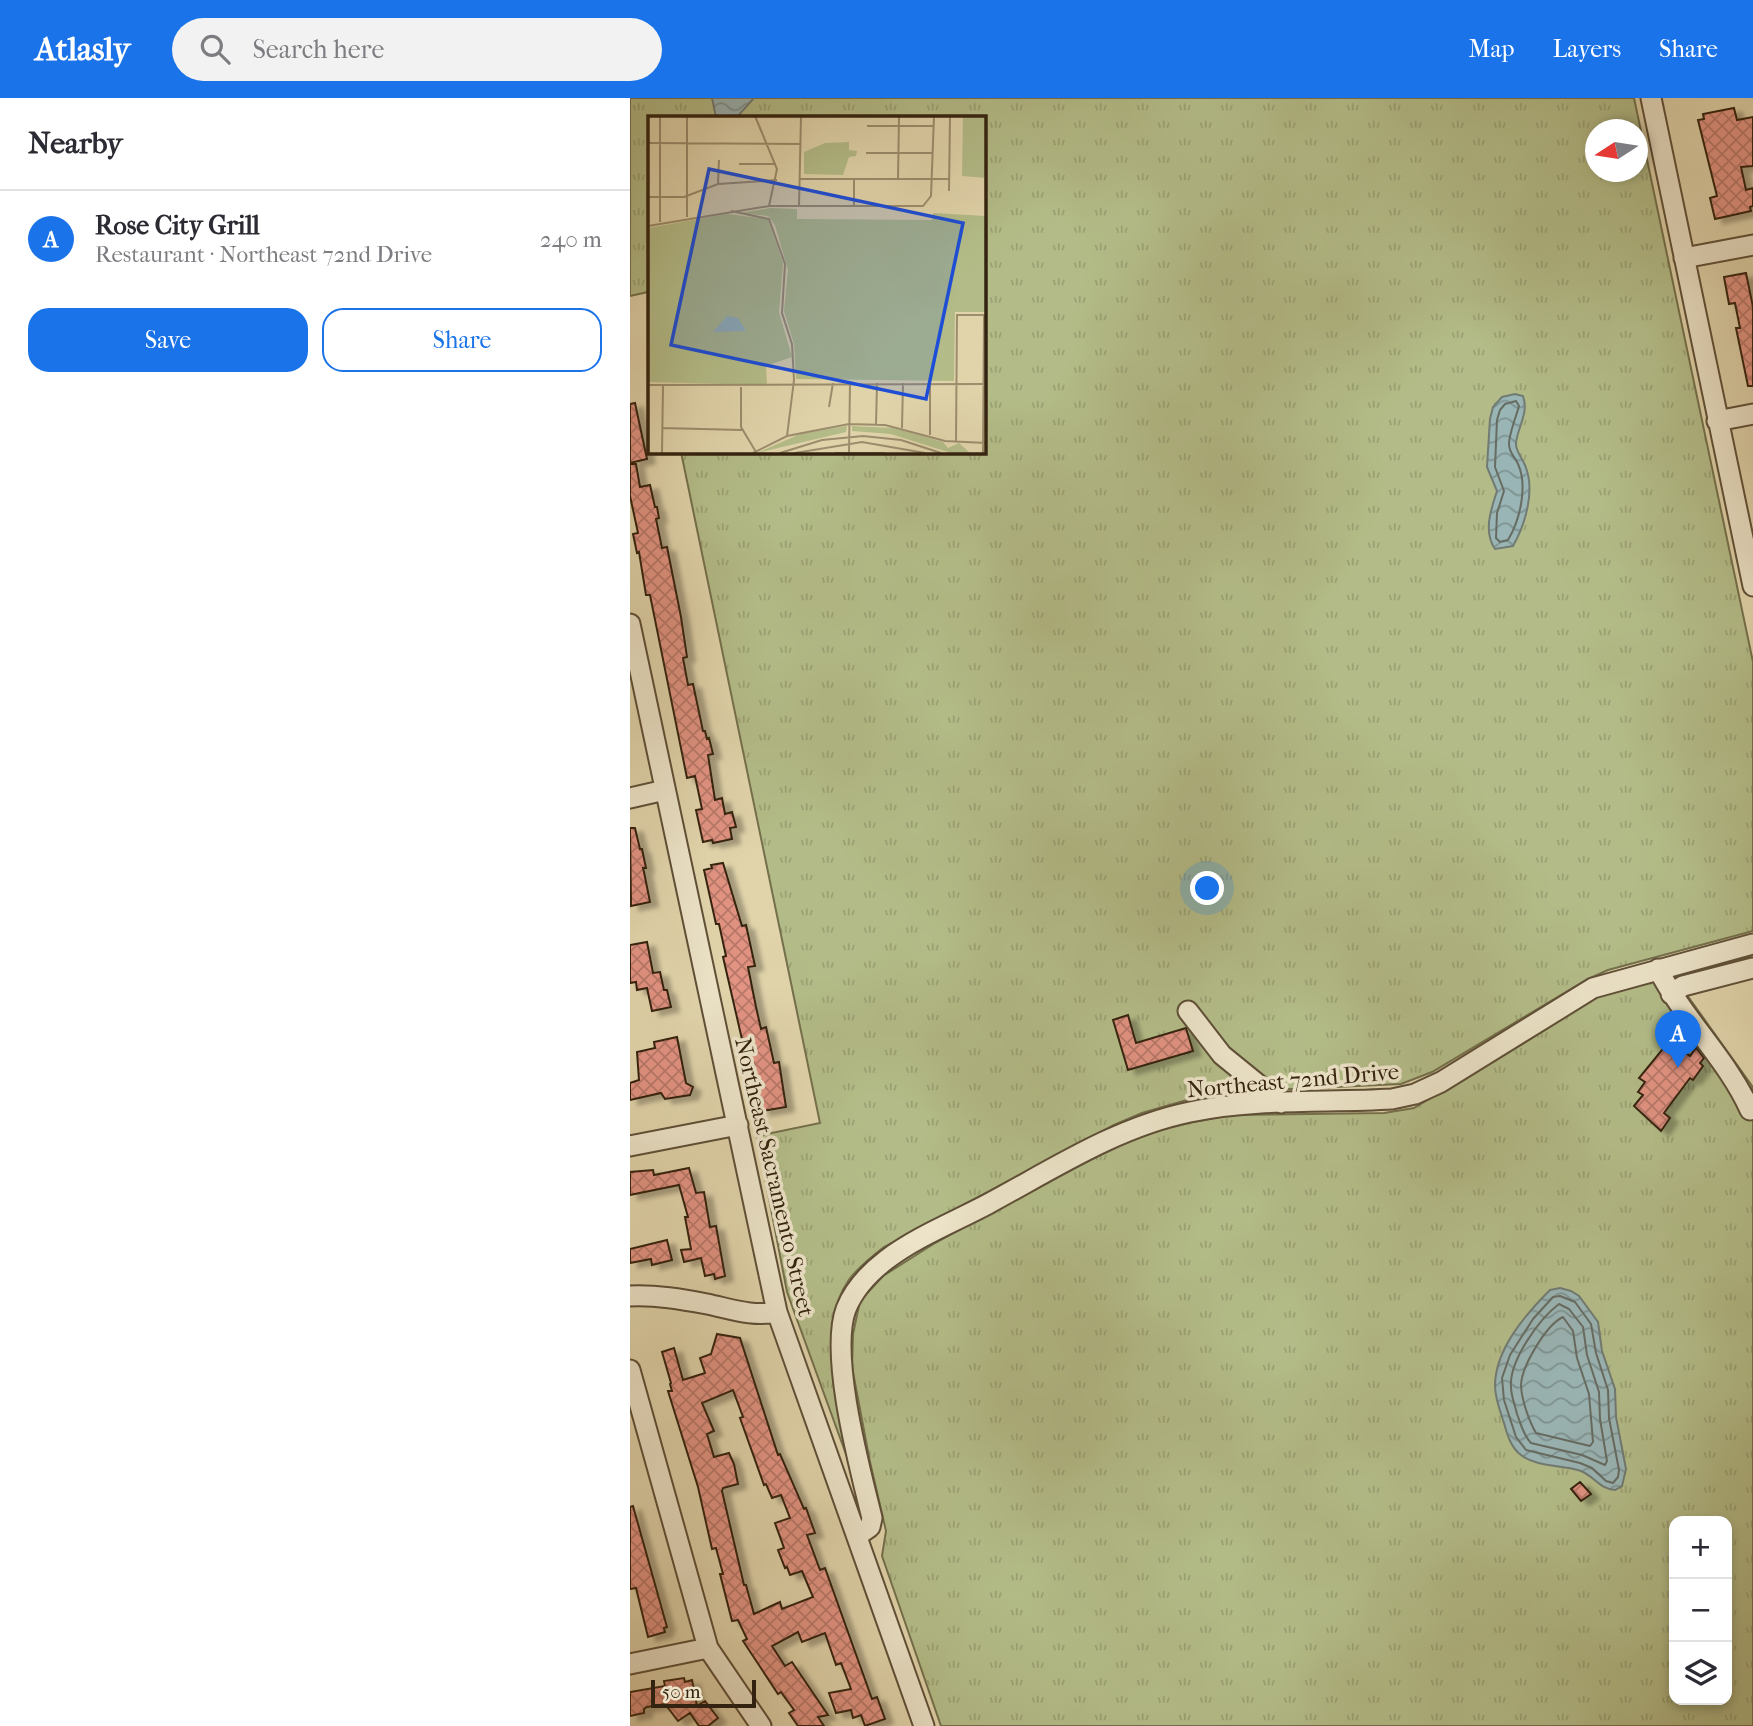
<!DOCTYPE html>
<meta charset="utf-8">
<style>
:root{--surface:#fff;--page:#f2f2f3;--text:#2b2b33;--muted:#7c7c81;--line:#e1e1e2;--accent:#1a73e8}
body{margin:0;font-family:"IM FELL French Canon",serif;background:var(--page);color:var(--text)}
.controls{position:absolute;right:21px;bottom:21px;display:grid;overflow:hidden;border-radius:14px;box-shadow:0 4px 10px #0003}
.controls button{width:63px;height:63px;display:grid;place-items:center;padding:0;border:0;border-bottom:2px solid var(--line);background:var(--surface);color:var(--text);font:35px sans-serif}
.compass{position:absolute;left:955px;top:21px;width:63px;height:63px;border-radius:50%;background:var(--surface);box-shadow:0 4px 10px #0003;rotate:258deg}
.scale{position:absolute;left:21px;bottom:18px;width:105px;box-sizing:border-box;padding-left:7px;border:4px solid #342310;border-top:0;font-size:19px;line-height:24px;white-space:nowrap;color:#342310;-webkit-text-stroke:5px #ece3c8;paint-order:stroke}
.you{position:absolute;left:578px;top:791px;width:24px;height:24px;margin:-18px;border:5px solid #fff;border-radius:50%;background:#1a73e8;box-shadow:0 0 0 10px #1a73e833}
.badge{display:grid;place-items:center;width:46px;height:46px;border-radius:50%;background:var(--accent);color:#fff;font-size:23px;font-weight:700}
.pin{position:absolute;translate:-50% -58px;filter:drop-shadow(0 2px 4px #0008)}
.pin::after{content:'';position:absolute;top:37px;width:24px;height:21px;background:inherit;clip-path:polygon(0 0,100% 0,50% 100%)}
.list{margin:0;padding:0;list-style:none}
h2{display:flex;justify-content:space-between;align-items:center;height:91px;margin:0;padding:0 28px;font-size:30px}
h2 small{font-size:23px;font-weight:400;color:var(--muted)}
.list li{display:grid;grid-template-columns:46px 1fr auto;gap:21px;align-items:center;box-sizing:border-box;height:98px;padding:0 28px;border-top:2px solid var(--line)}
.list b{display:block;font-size:26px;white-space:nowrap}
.list p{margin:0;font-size:23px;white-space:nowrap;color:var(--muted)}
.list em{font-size:23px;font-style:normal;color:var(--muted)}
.actions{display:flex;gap:14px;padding:21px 28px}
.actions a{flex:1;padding:16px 0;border:2px solid var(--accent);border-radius:21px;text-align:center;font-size:24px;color:var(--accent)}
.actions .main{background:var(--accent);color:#fff}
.icon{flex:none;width:38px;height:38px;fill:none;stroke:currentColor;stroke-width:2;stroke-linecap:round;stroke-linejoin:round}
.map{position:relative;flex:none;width:1123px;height:1628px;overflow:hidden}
header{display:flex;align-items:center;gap:42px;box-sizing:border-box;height:98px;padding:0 35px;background:var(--accent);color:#fff}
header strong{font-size:33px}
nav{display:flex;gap:38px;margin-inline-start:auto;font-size:24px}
.search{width:490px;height:63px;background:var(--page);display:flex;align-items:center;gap:18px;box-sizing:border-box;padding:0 24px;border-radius:38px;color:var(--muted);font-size:26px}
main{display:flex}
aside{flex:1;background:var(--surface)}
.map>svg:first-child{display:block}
.grass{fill:url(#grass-tufts);stroke:#74704c;stroke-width:2;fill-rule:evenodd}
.water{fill:url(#water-waves);stroke:#717b73;stroke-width:2}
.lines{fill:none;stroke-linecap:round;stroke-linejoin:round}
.shore{stroke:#676c62;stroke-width:2}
.building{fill:url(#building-cross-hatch);stroke:#342310;stroke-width:2;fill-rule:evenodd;filter:url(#shadow)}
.minor-casing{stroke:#5f4f37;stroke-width:23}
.minor{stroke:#ece3c8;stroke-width:19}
.labels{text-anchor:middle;stroke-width:7;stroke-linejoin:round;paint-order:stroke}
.street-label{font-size:23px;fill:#342310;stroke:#ece3c8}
.inset-road{fill:none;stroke:#9c8d6d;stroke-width:2}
.view{fill:#1d4ed8;fill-opacity:0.15;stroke:#1d4ed8;stroke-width:3.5}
.inset-edge{fill:none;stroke:#342310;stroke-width:3.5}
</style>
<header>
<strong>Atlasly</strong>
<div class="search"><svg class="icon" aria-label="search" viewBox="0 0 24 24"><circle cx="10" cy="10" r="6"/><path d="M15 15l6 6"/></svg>Search here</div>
<nav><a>Map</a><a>Layers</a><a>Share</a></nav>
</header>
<main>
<aside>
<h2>Nearby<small></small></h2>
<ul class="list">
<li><span class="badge">A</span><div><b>Rose City Grill</b><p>Restaurant · Northeast 72nd Drive</p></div><em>240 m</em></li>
</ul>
<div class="actions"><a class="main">Save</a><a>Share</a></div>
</aside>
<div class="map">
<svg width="1123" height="1628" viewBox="0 0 1123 1628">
<defs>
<pattern id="grass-tufts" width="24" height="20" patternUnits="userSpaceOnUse" patternTransform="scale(1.75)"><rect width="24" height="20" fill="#b3bc88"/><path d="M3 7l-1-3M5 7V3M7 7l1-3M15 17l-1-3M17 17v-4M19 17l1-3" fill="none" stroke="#9ba174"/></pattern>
<pattern id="water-waves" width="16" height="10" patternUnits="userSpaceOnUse" patternTransform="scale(1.75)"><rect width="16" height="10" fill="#9ab5b5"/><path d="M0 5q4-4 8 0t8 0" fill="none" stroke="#7e9392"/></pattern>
<pattern id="building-cross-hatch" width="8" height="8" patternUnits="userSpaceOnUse" patternTransform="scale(1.75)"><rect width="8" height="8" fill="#e29382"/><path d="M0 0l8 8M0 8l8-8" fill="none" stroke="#b87869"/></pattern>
<filter id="shadow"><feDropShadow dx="8" dy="4.5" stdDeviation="2" flood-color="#0004"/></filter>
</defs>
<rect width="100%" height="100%" fill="#e1d4ab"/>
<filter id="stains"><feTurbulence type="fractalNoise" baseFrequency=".00286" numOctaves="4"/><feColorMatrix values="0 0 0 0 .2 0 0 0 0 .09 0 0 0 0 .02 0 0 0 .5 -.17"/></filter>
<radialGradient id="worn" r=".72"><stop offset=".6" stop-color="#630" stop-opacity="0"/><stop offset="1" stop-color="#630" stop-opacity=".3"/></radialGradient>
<path class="grass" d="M 0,0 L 1004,0 L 1123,564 L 1123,833 L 978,872 L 958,881 L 802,974 L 771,986 L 598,994 L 557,1002 L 512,1015 L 484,1027 L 254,1149 C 223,1173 208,1187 203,1227 L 225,1381 L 157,1194 L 127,1038 L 190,1025 L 51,354 L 354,354 L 354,19 L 19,19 L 19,198 L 18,194 L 0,198 ZM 965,32 L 1007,32 L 1007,74 L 965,74 Z
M 1042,876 L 1122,988 L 1123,994 L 1123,1628 L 311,1628 L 252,1458 L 256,1433 L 240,1364 L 222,1269 L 223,1236 L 230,1203 L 253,1178 L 305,1145 L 424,1080 L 476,1053 L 515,1036 L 558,1025 L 600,1017 L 754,1015 L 784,1010 L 975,894 ZM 1044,1423 L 1097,1423 L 1097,1602 L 1044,1602 Z"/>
<path class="water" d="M 82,0 L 124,0 L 107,19 L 86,19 Z
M 885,296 L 893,298 C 899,315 888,328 886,345 C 885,353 894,362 896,370 C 905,394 895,427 883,448 L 865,451 C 853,434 861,411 867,393 L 857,369 L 860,321 L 863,309 L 872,299 Z
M 930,1190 L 941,1193 L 949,1198 L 968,1224 L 972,1253 L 985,1291 L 986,1319 L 996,1371 L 992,1388 L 985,1392 C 970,1392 963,1376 948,1372 C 931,1367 906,1369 891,1357 C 881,1350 877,1336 874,1325 C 870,1313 865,1300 865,1288 C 865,1251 896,1216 920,1192 Z"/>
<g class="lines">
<path class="shore" d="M 886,303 L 889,308 C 886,319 879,336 879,346 C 879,355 885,359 888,366 C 898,388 890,422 878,442 L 870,444 L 866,440 L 867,415 L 874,393 L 865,369 L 867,322 L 870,312 L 875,306 Z
M 930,1198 L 945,1204 L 961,1226 L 966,1255 L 978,1292 L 979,1320 L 989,1372 L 988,1379 L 983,1385 L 976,1383 L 962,1370 L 950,1365 L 896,1352 L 886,1339 L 874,1302 L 872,1280 L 880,1257 L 903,1221 L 923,1199 Z
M 929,1206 L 939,1211 L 953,1229 L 957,1257 L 969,1294 L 970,1321 L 977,1363 L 975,1367 L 952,1357 L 901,1345 C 893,1337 891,1326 887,1316 C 885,1307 881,1298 881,1289 C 879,1263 909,1221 929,1206 Z
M 933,1219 L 943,1233 L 947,1260 L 959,1296 L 963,1344 L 960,1348 L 906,1335 C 899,1323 892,1303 891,1288 C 891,1269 916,1227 933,1219 Z"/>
</g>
<path class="building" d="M 1104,10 L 1107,22 L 1123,19 L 1123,68 L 1111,69 L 1116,92 L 1123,90 L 1123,108 L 1120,109 L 1121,113 L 1085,121 L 1080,100 L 1087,98 L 1068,22 L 1074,21 L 1073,16 Z
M 1116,175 L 1123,209 L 1123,288 L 1118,288 L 1106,230 L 1110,230 L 1105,205 L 1099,206 L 1094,179 Z
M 5,305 L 17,361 L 0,365 L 0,306 Z
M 0,366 L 6,366 L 10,389 L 20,387 L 25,409 L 27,409 L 29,420 L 26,421 L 32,450 L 37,449 L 51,519 L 57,559 L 53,560 L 58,587 L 63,586 L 73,633 L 75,633 L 77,641 L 79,640 L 83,656 L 78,657 L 85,702 L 92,700 L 95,716 L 102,714 L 106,729 L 100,730 L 102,741 L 83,745 L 82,742 L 73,744 L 66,712 L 72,711 L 65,678 L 57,680 L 20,497 L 16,497 L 9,454 L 7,455 L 3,436 L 8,435 L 0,398 Z
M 0,730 L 5,730 L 10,751 L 12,751 L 16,770 L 13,770 L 14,774 L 20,804 L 1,808 Z
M 93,765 L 112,828 L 116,827 L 125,868 L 118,869 L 126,909 L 131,931 L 136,929 L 144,965 L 149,964 L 156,1009 L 132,1013 L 121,969 L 117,963 L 93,859 L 96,858 L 89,826 L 86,826 L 74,772 L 82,770 L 81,767 Z
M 17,844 L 23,875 L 30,874 L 34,892 L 37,892 L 41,909 L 22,913 L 17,890 L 7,892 L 6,884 L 0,885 L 0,847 Z
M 498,917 L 506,945 L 556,930 L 563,953 L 498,972 L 483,922 Z
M 47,939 L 56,985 L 63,989 L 60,997 L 35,1001 L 31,995 L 0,1002 L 0,985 L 9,982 L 7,954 L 25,950 L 24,944 Z
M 1036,947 L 1049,956 L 1052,952 L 1060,958 L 1066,950 L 1074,960 L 1070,965 L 1073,968 L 1063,982 L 1060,980 L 1034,1015 L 1040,1020 L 1031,1033 L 1004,1008 L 1013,997 L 1008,994 L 1015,984 L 1009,980 Z
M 59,1070 L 66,1095 L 74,1094 L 80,1129 L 86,1128 L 95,1178 L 85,1181 L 84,1176 L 75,1178 L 71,1160 L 54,1164 L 51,1152 L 61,1151 L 55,1119 L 58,1119 L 49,1087 L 0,1097 L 0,1074 L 23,1072 L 24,1077 Z
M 37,1142 L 42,1162 L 22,1167 L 21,1161 L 0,1165 L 0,1151 Z
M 87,1236 L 110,1240 L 148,1357 L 150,1356 L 174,1411 L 176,1410 L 185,1435 L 177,1437 L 190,1472 L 195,1470 L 242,1601 L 247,1599 L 255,1621 L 235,1628 L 231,1617 L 223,1620 L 221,1612 L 206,1615 L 199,1595 L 221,1591 L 211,1565 L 206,1567 L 195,1535 L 172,1544 L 168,1534 L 142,1548 L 155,1568 L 162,1564 L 198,1617 L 188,1619 L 194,1628 L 168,1628 L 159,1615 L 164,1612 L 151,1594 L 148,1596 L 113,1543 L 117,1541 L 108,1522 L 102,1523 L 90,1476 L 93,1476 L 86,1450 L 82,1451 L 68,1389 L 38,1293 L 42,1293 L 40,1286 L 41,1285 L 32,1254 L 44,1250 L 53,1282 L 75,1275 L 70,1260 L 81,1256 ZM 103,1292 L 113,1319 L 110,1320 L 134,1387 L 136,1386 L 142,1400 L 151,1397 L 160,1420 L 145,1425 L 154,1450 L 148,1452 L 155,1470 L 157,1469 L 160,1477 L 172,1473 L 183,1499 L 152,1511 L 150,1504 L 124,1516 L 116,1487 L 114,1487 L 92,1393 L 93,1390 L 108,1386 L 104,1366 L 99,1355 L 84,1359 L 77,1336 L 84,1333 L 72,1305 Z
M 950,1384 L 961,1396 L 951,1403 L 941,1391 Z
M 3,1408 L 37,1529 L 34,1530 L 35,1534 L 18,1539 L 6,1490 L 0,1491 L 0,1409 Z
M 54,1580 L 55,1584 L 62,1582 L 67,1608 L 75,1603 L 88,1620 L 78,1628 L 69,1628 L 60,1615 L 48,1623 L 35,1606 L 17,1609 L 14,1611 L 14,1615 L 0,1618 L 0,1594 L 35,1588 L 34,1583 Z"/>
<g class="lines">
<defs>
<path id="minor" d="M 1021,0 L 1123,488
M 1054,160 L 1123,147
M 1087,323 L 1123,316
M 0,526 L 147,1214 L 294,1628
M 0,700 L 35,692
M 1028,871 C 1054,922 1097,961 1120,1012 L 1123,1011
M 1041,896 L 1053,888 L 1123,870
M 558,913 L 592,957 L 651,1005
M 0,1048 L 108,1027
M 0,1198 C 27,1197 51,1201 77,1206 C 101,1211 123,1219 147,1214
M 0,1272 L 78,1550 L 131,1628
M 227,1438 L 240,1429 L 242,1420 C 230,1371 199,1257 216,1211 C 224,1191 239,1175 256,1162 C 286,1139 324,1124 358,1106 C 423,1071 487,1029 560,1014 C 626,1000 695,1005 762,1001 L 785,996 L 811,984 L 963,890 L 1123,846
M 0,1566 L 78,1550"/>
</defs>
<use href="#minor" class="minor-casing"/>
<use href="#minor" class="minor"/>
</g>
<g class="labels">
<g class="street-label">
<text transform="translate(663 982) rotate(-5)" y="8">Northeast 72nd Drive</text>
<text transform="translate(145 1079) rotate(77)" y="8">Northeast Sacramento Street</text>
</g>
</g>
<g transform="translate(18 18)">
<rect width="338" height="338" fill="#e1d4ab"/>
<path d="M 123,92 L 149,93 L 149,103 L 284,104 L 285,97 L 338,100 L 338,196 L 307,196 L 306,265 L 148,263 L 146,228 L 136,195 L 140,154 L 127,109 L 120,100 L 92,97 ZM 79,98 L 120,103 L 135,147 L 131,196 L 144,241 L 118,250 L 119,269 L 0,266 L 0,112 ZM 199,310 L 198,316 L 109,337 L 152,318 ZM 204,310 L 245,312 L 295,326 L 300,332 L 311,327 L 322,337 L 303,337 L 243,318 L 204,315 Z" fill="#b3bc88"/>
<path d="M 315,0 L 338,0 L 338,62 L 314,60 ZM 201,26 L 201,34 L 209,35 L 208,40 L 201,41 L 195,59 L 156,58 L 156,36 L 177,27 Z" fill="#b3bc88"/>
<path d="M 79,200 L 90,202 L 98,215 L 65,216 Z" fill="#9ab5b5"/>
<path class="inset-road" d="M 107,0 L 129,53 L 121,90M 219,10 L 286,10M 0,27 L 152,28M 218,37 L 285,37M 91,48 L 128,48M 152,63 L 301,63M 250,64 L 251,0M 70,68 L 71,44M 301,75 L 302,0M 0,81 L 36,81 L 70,68 L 129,64M 151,90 L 153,0M 206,90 L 206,63M 83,95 L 121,103 L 137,148 L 134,197 L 144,228 L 146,264 L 139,320M 39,101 L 39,0M 12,106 L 12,0M 0,110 L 121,90 L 275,90 L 283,80 L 286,0M 0,269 L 338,268M 93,271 L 93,311 L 108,336M 181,291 L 185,267M 228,309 L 229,267M 14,312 L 94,314M 254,312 L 255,267M 282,319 L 282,267M 308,325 L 309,199 L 338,199M 14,337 L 15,270M 105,337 L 139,320 L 201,308 L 237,309 L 297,325 L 338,327M 132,337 L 174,324 L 215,320 L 253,324 L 293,337M 147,337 L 214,326 L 277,337M 187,337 L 237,337M 201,337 L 202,267M 335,337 L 336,199"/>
<path class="view" d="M 61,53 L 315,107 L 278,283 L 23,229 Z"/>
<rect width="338" height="338" class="inset-edge"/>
</g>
<rect width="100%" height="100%" filter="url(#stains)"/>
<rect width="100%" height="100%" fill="url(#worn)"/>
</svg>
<div class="controls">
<button>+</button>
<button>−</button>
<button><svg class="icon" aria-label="layers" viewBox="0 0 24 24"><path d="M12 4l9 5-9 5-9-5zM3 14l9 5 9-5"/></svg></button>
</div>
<svg class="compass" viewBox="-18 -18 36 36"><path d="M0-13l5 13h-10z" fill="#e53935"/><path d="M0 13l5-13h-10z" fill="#7c7c81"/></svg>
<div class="scale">50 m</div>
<div class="you"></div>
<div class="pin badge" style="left:1048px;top:970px">A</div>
</div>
</main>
